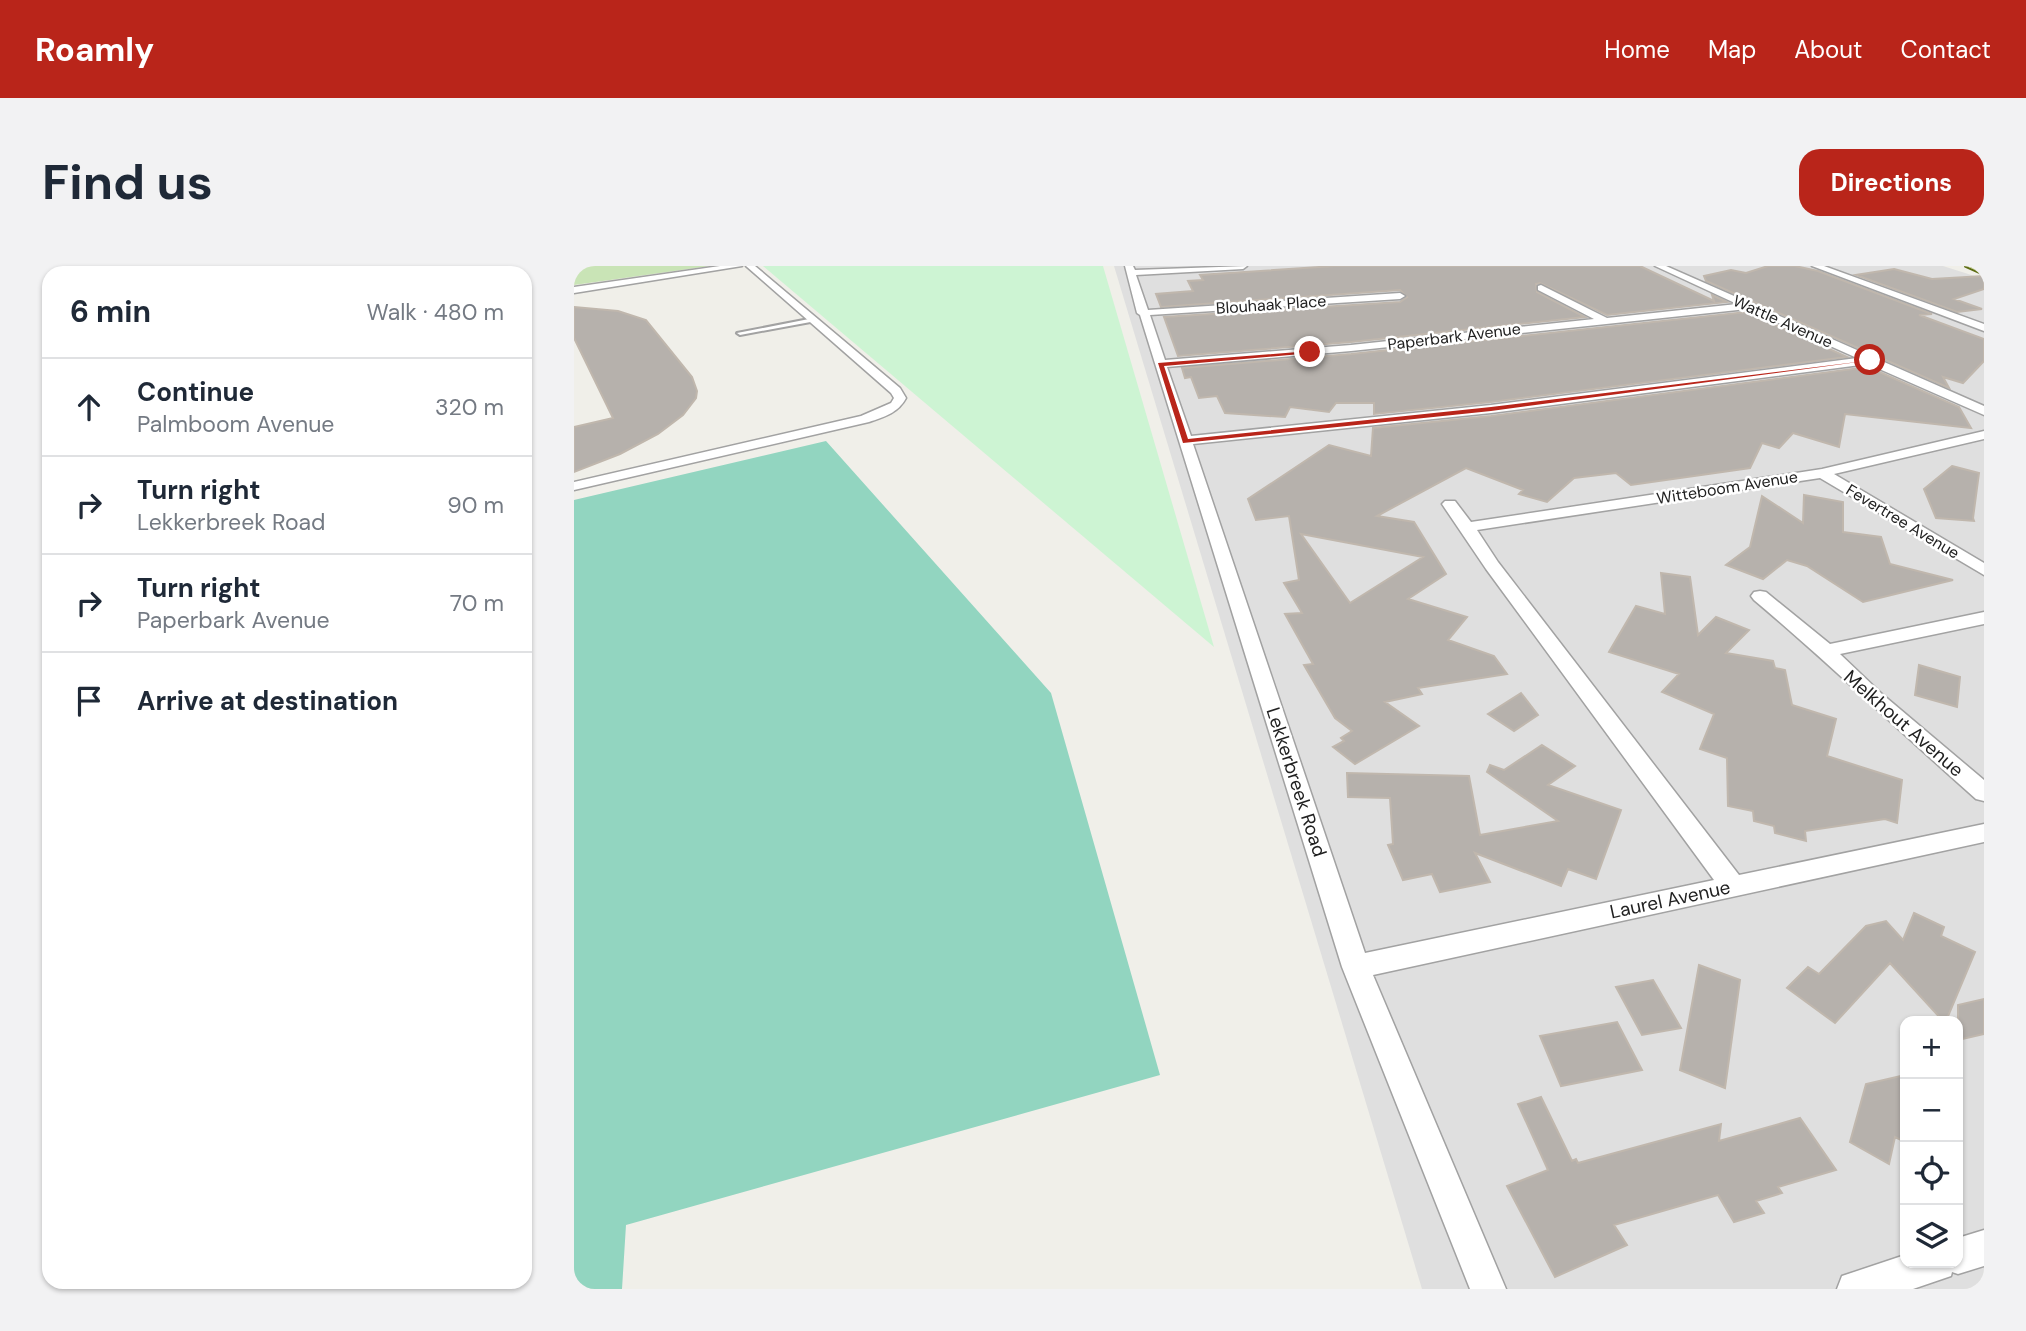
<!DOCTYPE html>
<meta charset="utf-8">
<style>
:root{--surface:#fff;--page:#f2f2f3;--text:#1f2937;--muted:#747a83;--line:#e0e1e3;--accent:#b9251a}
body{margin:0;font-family:"DM Sans",sans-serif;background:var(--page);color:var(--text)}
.controls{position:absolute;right:21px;bottom:21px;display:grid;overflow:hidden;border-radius:14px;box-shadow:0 2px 5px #0004}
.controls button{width:63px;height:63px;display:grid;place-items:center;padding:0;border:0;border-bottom:2px solid var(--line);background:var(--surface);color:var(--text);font:35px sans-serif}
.stop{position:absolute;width:21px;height:21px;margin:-16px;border:5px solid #b9251a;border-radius:50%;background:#fff}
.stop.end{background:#b9251a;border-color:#fff;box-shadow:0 2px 7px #0008}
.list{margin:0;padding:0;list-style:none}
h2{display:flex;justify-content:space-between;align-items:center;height:91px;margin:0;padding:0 28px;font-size:30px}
h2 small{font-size:23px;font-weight:400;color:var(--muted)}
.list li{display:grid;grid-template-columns:46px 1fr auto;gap:21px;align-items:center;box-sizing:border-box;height:98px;padding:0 28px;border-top:2px solid var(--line)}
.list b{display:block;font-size:26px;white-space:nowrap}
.list p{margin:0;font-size:23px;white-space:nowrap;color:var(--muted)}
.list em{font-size:23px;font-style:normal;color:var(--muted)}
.icon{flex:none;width:38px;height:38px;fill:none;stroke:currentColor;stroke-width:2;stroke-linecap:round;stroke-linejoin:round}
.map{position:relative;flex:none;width:1410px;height:1023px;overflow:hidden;border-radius:21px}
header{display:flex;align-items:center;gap:42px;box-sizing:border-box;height:98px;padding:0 35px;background:var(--accent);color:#fff}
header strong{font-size:33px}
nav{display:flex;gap:38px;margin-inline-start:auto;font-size:24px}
.intro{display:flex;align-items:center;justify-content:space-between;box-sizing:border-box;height:168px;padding:0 42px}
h1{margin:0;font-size:49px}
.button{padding:18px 32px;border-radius:21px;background:var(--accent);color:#fff;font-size:24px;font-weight:700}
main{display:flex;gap:42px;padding:0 42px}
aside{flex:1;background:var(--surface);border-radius:21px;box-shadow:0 2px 5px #0004}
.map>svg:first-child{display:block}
.residential{fill:#dfdfdf;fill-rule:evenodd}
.grass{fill:#c9e4b6}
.park{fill:#cdf4d3}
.pitch{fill:#92d5c0}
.building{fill:#b6b1ac;stroke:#c0b7ad;stroke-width:2;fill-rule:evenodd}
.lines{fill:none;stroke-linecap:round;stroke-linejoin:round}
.service-casing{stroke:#a2a2a2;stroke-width:4}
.minor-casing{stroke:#a2a2a2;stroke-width:3}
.secondary-casing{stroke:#5d6d14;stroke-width:4}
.service{fill:#fff;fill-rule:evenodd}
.minor{fill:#fff;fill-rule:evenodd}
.secondary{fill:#edf3c5;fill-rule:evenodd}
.route{fill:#b9251a}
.labels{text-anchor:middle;stroke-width:5;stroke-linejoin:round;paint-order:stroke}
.far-street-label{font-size:16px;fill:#212121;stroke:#fff}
.street-label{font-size:19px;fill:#212121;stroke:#fff}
</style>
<header>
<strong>Roamly</strong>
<nav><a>Home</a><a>Map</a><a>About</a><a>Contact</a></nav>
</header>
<div class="intro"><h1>Find us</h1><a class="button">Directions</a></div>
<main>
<aside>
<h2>6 min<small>Walk · 480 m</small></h2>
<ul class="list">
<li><svg class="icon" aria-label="ahead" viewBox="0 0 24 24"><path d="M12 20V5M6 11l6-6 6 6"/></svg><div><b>Continue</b><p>Palmboom Avenue</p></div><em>320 m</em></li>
<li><svg class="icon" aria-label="right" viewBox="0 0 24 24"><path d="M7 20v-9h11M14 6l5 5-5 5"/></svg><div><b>Turn right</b><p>Lekkerbreek Road</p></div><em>90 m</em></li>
<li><svg class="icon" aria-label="right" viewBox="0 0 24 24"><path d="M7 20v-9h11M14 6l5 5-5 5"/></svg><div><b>Turn right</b><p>Paperbark Avenue</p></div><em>70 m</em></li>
<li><svg class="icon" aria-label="arrive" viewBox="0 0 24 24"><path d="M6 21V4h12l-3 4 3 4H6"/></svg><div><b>Arrive at destination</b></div></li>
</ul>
</aside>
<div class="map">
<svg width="1410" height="1023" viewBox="0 0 1410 1023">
<rect width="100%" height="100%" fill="#f0efe9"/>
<path class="residential" d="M 540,0 L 1369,0 L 1410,13 L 1410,1023 L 848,1023 ZM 1331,755 L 1384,755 L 1384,997 L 1331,997 Z"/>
<path class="grass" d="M 0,0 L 136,0 L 0,19 Z"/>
<path class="park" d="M 189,0 L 529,0 L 640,381 Z"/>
<path class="pitch" d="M 252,175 L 477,427 L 586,809 L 52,959 L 48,1023 L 0,1023 L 0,234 Z"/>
<path class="building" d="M 760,0 L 1066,0 L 1140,35 L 1138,29 L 1153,36 L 1033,49 L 966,17 L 962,18 L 963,26 L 1011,51 L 777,76 L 604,90 L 590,51 L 826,36 L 833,31 L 826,24 L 587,41 L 582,28 L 619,25 L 614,15 L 629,14 L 626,9 Z
M 1194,0 L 1221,0 L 1244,5 L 1358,48 L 1345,49 L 1410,73 L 1410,95 L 1389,117 L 1369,111 L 1375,122 L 1132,15 L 1130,10 L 1157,4 L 1172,7 Z
M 1320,3 L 1358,13 L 1410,10 L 1410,23 L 1380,33 L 1408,43 L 1383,46 L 1282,9 Z
M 0,41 L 44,45 L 72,54 L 118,111 L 123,125 L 122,132 L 109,149 L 84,168 L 46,188 L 0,206 L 0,161 L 39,152 L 0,72 Z
M 1173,46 L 1273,91 L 917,136 L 800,148 L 800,137 L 762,137 L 755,146 L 716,141 L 711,151 L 651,147 L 643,130 L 625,132 L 617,111 L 611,112 L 608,102 L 777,88 Z
M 1294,101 L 1385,141 L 1397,162 L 1271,148 L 1265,181 L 1219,167 L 1205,182 L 1188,177 L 1176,202 L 1057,219 L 1042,207 L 1000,212 L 973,236 L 945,228 L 949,224 L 892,202 L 803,250 L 840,256 L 872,308 L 834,333 L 893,351 L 874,374 L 920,390 L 933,408 L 844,422 L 848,428 L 811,436 L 845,460 L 781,498 L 759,481 L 770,475 L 767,472 L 778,465 L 761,452 L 730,399 L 739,398 L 711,348 L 728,347 L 710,317 L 725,314 L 715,250 L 682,254 L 674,233 L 755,179 L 797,190 L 799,162 L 917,150 ZM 727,268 L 849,291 L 776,337 Z
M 1378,200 L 1405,207 L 1399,252 L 1400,255 L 1362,252 L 1350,223 Z
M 1230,229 L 1269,236 L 1269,266 L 1307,271 L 1316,298 L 1379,314 L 1289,336 L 1233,300 L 1213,294 L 1189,313 L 1152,299 L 1176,281 L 1188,230 L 1229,257 Z
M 1087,307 L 1116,311 L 1124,369 L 1142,351 L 1175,364 L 1152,387 L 1199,395 L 1201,402 L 1211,404 L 1218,439 L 1262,453 L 1253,490 L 1328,514 L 1323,557 L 1311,553 L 1231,565 L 1232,575 L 1201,567 L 1200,560 L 1180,555 L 1179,545 L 1154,540 L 1153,492 L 1126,483 L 1140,448 L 1088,426 L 1105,408 L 1035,386 L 1062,340 L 1091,348 Z
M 1345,399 L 1386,411 L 1383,441 L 1341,429 Z
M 947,427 L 964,449 L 940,465 L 914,448 Z
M 968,479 L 1001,500 L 974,519 L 1047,544 L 1022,613 L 994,603 L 987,620 L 901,587 L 916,616 L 866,626 L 858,608 L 829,614 L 814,579 L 819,578 L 816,532 L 774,531 L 773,507 L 895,510 L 906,569 L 984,555 L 913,506 L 916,499 L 930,504 Z
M 1340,647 L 1370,661 L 1367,670 L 1401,686 L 1372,755 L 1369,755 L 1316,697 L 1261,757 L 1213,722 L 1234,701 L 1245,708 L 1292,660 L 1312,655 L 1329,674 Z
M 1125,699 L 1166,714 L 1151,822 L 1106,804 Z
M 1079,714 L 1107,762 L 1068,769 L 1042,721 Z
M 1410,733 L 1410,768 L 1384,774 L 1384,739 Z
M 1043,756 L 1068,804 L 987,820 L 966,770 Z
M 1331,809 L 1331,876 L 1321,871 L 1315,898 L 1276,876 L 1292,818 Z
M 967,831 L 998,895 L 1002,893 L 1004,897 L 1147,858 L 1145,875 L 1226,852 L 1262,904 L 1204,921 L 1208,927 L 1182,935 L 1190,947 L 1160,956 L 1144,929 L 1040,959 L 1053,979 L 981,1011 L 933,920 L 974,904 L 944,838 Z"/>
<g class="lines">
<defs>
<path id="service" d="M 240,52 L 242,55 L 166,69 L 163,67 Z"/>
<path id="minor" d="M 146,0 L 168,0 L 0,27 L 0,21 Z
M 172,0 L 181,0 L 326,122 L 332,132 C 324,147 310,151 295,156 L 0,224 L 0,216 L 287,150 L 317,137 L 320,132 L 317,127 Z
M 551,0 L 559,0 L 561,4 L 673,0 L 669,3 L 562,9 L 574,44 L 826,27 L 831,30 L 826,33 L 576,49 L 591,94 L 777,79 L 1020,53 L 964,24 L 964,20 L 967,19 L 1033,52 L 1163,38 L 1081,0 L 1092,0 L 1410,140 L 1410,149 L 1294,98 L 917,147 L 619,178 L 791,687 L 1140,614 L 912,303 L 868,238 L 871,235 L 881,235 L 897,256 L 1248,203 L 1410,165 L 1410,173 L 1260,208 L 1410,297 L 1410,309 L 1246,212 L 903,264 L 924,296 L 1165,609 L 1410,558 L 1410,576 L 799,709 L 932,1023 L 896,1023 L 768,701 L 566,49 L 563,47 ZM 1173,43 L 1283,92 L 917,139 L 617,170 L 593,101 L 777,85 Z
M 1238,0 L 1250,0 L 1410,58 L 1410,65 Z
M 1186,325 L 1192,326 L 1256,378 L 1410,346 L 1410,358 L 1266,388 L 1308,428 L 1410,514 L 1410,535 L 1402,533 C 1327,467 1256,398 1180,334 L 1177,330 L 1180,326 Z
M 1410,964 L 1410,1000 L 1384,1008 L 1378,1006 L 1377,1010 L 1339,1023 L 1263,1023 L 1268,1010 L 1331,989 L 1331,997 L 1384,997 L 1384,972 Z"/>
<path id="secondary" d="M 1392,0 L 1410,0 L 1410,8 Z"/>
</defs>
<use href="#service" class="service-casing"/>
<use href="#minor" class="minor-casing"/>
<use href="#secondary" class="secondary-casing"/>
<use href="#service" class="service"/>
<use href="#minor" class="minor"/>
<use href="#secondary" class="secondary"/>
</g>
<path class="route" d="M 736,85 L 738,87 L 590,100 L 614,173 L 917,141 L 1299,94 L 917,145 L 609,177 L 584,97 Z"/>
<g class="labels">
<g class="far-street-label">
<text transform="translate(697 38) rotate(-4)" y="6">Blouhaak Place</text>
<text transform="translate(1209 55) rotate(24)" y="6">Wattle Avenue</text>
<text transform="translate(880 70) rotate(-7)" y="6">Paperbark Avenue</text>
<text transform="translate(1153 221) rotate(-9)" y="6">Witteboom Avenue</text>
<text transform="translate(1329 255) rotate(31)" y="6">Fevertree Avenue</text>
</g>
<g class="street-label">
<text transform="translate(1330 457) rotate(41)" y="7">Melkhout Avenue</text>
<text transform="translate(723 516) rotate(72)" y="7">Lekkerbreek Road</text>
<text transform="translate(1096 633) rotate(-12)" y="7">Laurel Avenue</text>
</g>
</g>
</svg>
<div class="controls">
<button>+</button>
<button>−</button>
<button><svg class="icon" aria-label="locate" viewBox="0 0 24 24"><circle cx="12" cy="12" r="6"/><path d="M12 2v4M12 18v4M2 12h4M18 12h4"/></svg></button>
<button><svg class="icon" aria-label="layers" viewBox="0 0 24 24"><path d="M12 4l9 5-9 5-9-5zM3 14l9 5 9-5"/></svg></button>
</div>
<div class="stop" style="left:1296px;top:94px"></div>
<div class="stop end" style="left:736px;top:86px"></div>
</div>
</main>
